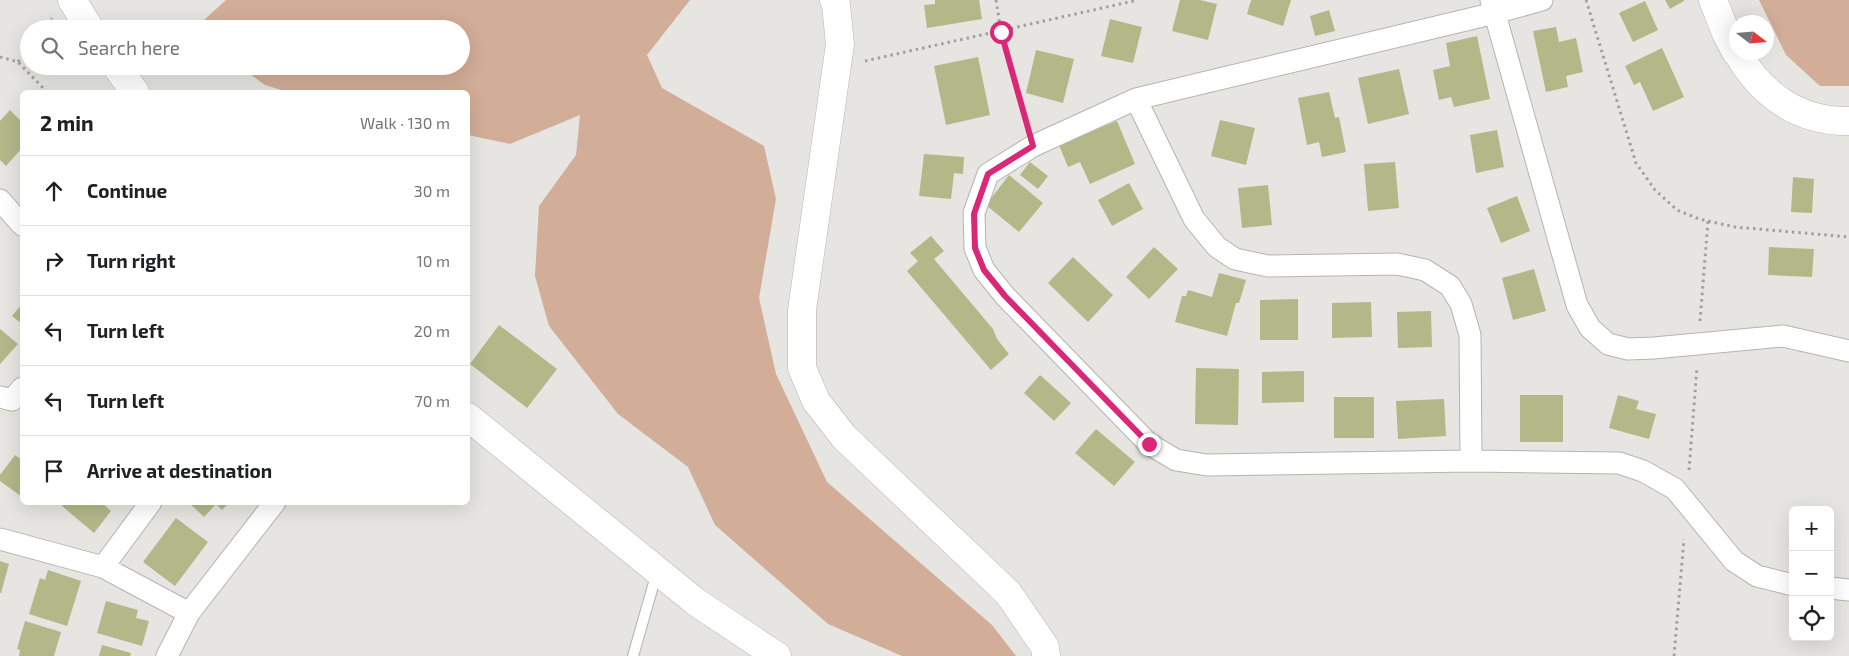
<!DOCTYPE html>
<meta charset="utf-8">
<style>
:root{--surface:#fff;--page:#f6f6f6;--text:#202124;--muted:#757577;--line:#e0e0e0}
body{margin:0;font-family:"Exo 2",sans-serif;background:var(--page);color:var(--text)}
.controls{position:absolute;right:15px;bottom:15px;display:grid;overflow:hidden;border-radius:8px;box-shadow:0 5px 20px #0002}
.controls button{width:45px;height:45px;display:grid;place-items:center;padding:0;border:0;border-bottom:1px solid var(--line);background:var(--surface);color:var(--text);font:25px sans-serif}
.compass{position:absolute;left:1729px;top:15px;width:45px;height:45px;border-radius:50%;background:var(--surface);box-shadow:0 5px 20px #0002;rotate:106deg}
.stop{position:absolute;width:15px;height:15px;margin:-11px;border:4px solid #db2777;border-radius:50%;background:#fff}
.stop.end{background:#db2777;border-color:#fff;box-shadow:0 1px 5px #0008}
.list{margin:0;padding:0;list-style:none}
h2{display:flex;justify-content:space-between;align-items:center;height:65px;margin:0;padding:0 20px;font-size:21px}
h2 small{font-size:16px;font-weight:400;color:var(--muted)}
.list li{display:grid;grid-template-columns:32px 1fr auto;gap:15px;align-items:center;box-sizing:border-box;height:70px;padding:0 20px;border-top:1px solid var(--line)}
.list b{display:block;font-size:19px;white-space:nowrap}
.list em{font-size:16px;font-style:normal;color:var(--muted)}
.icon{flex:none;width:28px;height:28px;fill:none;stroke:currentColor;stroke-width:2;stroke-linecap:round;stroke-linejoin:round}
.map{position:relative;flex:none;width:1849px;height:656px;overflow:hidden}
.search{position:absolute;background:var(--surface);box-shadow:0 5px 20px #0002;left:20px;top:20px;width:450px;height:55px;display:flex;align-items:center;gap:12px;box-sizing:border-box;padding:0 18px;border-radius:28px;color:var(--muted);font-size:19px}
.panel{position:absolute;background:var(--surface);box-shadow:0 5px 20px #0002;left:20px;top:90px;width:450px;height:415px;border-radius:8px}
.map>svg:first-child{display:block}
.green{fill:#d2ad97}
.building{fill:#b2b888}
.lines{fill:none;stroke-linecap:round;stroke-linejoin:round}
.lane-casing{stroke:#b5b4b0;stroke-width:12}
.street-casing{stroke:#b5b4b0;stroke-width:23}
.secondary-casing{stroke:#b5b4b0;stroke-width:29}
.path{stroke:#a0a09c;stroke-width:3;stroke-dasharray:2.5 4;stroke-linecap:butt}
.lane{stroke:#fff;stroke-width:10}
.street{stroke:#fff;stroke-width:21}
.secondary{stroke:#fff;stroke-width:28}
.route{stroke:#db2777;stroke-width:6}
</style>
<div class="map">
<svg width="1849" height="656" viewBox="0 0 1849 656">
<rect width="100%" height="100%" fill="#e6e5e1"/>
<path class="green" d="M 226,0 L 690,0 L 647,55 L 662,88 L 764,146 L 776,199 L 759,298 L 776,374 L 827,482 L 992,625 L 1016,656 L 902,656 L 828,624 L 715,525 L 688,467 L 618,414 L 549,326 L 535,276 L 539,206 L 576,155 L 580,115 L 510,144 L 468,135 L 468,92 L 288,92 L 265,85 L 239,66 L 461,66 L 461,29 L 194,29 Z
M 1759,0 L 1849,0 L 1849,86 L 1820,86 L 1786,55 Z"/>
<path class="building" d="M 935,0 L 979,0 L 982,19 L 927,28 L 924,5 L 935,4 Z
M 1180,0 L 1200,0 L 1217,4 L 1208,40 L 1172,31 Z
M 1251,0 L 1291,0 L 1283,26 L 1247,14 Z
M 1665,0 L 1684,0 L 1684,1 L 1670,9 Z
M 1645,1 L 1658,30 L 1633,42 L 1619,13 Z
M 1329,10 L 1335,31 L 1315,36 L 1310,16 Z
M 1110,19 L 1142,27 L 1133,63 L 1101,56 Z
M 1556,27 L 1559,42 L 1576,38 L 1583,72 L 1566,76 L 1568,87 L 1546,92 L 1533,31 Z
M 1477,36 L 1490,99 L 1454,107 L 1451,97 L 1439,100 L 1433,70 L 1450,66 L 1446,43 Z
M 1662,48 L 1684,97 L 1653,111 L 1640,82 L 1634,85 L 1625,66 Z
M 1036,50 L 1074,59 L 1063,103 L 1026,93 Z
M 978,57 L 990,115 L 946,125 L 934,66 Z
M 1399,69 L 1409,114 L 1368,124 L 1358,78 Z
M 1329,92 L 1335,118 L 1339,117 L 1346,152 L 1322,157 L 1319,142 L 1307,145 L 1298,98 Z
M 10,110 L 22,122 L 22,148 L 6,166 L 0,160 L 0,121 Z
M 1220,120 L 1255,128 L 1246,165 L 1211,156 Z
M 1117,121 L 1135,164 L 1090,184 L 1080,162 L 1068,167 L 1059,145 Z
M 1497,130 L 1504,167 L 1476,173 L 1470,135 Z
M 924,154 L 964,157 L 963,174 L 954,173 L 951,199 L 919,196 Z
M 1030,162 L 1048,176 L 1038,189 L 1020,175 Z
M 1395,162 L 1399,208 L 1368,211 L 1364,164 Z
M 1009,175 L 1043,203 L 1019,232 L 986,205 Z
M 1793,177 L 1814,179 L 1812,213 L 1791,212 Z
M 1129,183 L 1143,209 L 1112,226 L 1098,200 Z
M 1268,185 L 1272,225 L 1242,228 L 1238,188 Z
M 1517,196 L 1530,231 L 1501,243 L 1487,208 Z
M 931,236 L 944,251 L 934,259 L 993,329 L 997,339 L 1009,354 L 991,370 L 907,271 L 918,261 L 910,253 Z
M 1154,247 L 1178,269 L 1149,299 L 1126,277 Z
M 1769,247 L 1814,249 L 1812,277 L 1768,275 Z
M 1073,257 L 1113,295 L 1088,322 L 1048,283 Z
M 1534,269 L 1546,311 L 1513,320 L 1502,278 Z
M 1219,273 L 1246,280 L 1239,303 L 1236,303 L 1227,336 L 1175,322 L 1182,296 L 1186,296 L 1188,290 L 1212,297 Z
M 1298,299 L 1298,340 L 1260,340 L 1260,300 Z
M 1371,302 L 1372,337 L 1332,338 L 1332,303 Z
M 22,304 L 22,324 L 12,316 Z
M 1431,311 L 1432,347 L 1398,348 L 1397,312 Z
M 499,325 L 557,369 L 527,408 L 470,364 Z
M 0,329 L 18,344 L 0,364 Z
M 1196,368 L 1239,369 L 1238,425 L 1195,424 Z
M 1304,371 L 1304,402 L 1262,403 L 1262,372 Z
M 1040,375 L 1071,403 L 1054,421 L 1024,393 Z
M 1520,395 L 1563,395 L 1563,442 L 1520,442 Z
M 1618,395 L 1639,401 L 1636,409 L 1656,414 L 1649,439 L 1609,428 Z
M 1334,397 L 1374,397 L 1374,438 L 1334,438 Z
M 1444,399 L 1446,436 L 1398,439 L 1396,401 Z
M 1096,429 L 1135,462 L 1114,486 L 1075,453 Z
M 15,455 L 22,460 L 22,497 L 0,481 L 0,475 Z
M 65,502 L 101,502 L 111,511 L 94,533 L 62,506 Z
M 188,502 L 230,502 L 222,510 L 216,504 L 204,517 Z
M 176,518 L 208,542 L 175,586 L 143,562 Z
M 0,561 L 9,564 L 1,593 L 0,593 Z
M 48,570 L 81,581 L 67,626 L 29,614 L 40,578 L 45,580 Z
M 106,601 L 138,610 L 136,618 L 149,621 L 142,646 L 97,633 Z
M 25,621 L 61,632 L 54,656 L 19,656 L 20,650 L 17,649 Z
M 102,645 L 131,653 L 130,656 L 99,656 Z"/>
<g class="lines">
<defs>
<path id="lane" d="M 633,656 L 657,572"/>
<path id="street" d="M 1491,0 L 1577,305 L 1590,328 L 1608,344 L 1628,349 L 1654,348 L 1783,336 L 1849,351
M 1542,0 L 1495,13 L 1136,99 L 1033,146 L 988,174 L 974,213 L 975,248 L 984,270 L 1005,296 L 1149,444 L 1176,460 L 1207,465 L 1471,461 L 1619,463 L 1643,471 L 1675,489 L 1734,561 L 1757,576 L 1793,585
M 1136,99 L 1194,219 L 1217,247 L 1235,259 L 1268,266 L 1397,264 L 1425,270 L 1450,286 L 1461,304 L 1470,335 L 1471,461
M 0,200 L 22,225
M 0,397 L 12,400 L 22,388
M 0,539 L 103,567 L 189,613
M 103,567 L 151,502
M 1830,588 L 1849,590
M 167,656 L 189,613 L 275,502"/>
<path id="secondary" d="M 72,0 L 90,29
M 834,0 L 836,5 L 840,44 L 802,310 L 802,368 L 816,401 L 844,437 L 1008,593 L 1045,647 L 1046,656
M 1713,0 L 1726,33 L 1736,52
M 1737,52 C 1761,95 1799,122 1849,121
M 116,66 L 135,92
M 468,417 L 696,602 L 777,656"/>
</defs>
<use href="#lane" class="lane-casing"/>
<use href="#street" class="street-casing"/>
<use href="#secondary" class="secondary-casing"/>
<path class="path" d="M 996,0 L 1001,32 L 1026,123
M 1586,0 L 1636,163 L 1655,190 L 1677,210 L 1699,219 L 1735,227 L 1849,237
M 43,29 L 52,18
M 0,57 L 18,62 L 47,92
M 865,61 L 1138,0
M 18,62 L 29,48
M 1700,321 L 1708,221
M 1689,470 L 1697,367
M 1674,656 L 1684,539"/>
<use href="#lane" class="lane"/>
<use href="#street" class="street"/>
<use href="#secondary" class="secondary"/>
</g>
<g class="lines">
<path class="route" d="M 1001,32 L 1033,146 L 988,174 L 974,214 L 975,248 L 984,270 L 1005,296 L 1149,444"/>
</g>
</svg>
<div class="controls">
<button>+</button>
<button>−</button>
<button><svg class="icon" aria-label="locate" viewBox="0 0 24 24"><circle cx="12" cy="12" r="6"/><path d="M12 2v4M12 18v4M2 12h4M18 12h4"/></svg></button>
</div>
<svg class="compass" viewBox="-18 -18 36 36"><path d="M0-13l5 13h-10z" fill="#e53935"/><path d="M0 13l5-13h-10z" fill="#757577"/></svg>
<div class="stop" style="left:1001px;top:32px"></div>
<div class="stop end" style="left:1149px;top:444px"></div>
<div class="search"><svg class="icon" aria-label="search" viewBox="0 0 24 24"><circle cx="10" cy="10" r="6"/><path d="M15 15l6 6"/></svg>Search here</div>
<section class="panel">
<h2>2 min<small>Walk · 130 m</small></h2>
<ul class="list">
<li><svg class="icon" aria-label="ahead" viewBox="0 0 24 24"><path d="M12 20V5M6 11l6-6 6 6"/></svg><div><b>Continue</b></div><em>30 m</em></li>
<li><svg class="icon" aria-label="right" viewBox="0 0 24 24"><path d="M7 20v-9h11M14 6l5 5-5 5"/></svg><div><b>Turn right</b></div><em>10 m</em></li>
<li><svg class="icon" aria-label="left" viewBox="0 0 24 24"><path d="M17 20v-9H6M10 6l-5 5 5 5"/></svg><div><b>Turn left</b></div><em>20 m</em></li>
<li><svg class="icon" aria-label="left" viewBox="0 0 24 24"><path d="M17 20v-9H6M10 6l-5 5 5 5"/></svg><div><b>Turn left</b></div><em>70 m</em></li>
<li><svg class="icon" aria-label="arrive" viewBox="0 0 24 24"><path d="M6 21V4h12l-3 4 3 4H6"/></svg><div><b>Arrive at destination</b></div></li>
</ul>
</section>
</div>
